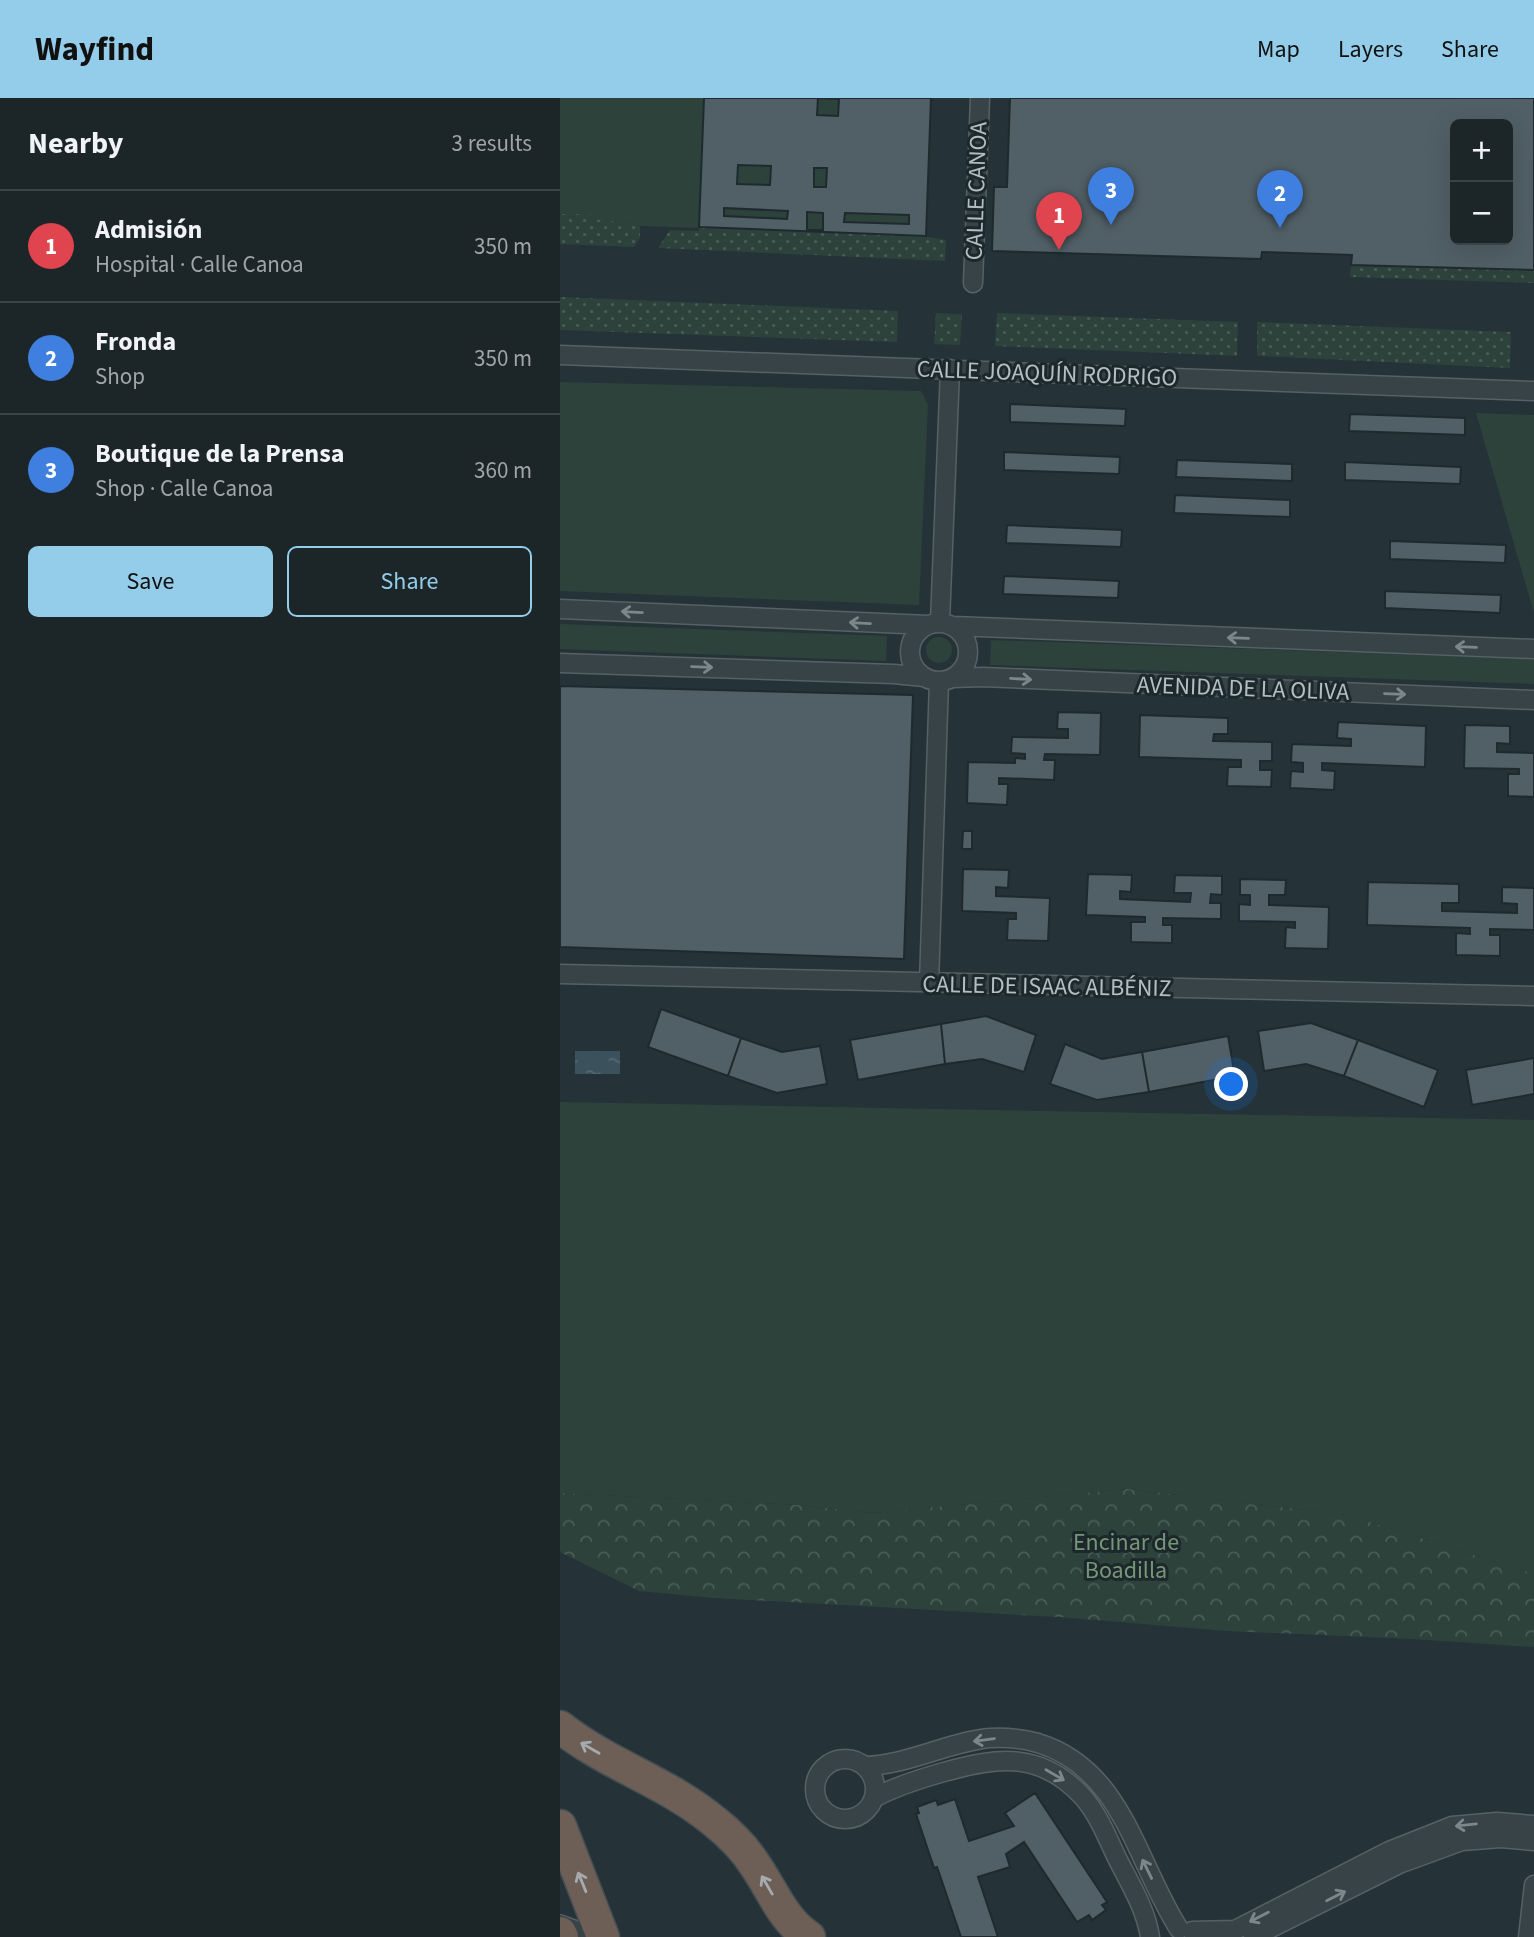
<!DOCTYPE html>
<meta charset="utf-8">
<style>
:root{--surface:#1c2629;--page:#252e31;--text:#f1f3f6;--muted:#a0a5a8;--line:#3a4346;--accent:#93cde9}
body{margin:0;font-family:"Source Sans 3",sans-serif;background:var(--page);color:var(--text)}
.controls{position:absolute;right:21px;top:21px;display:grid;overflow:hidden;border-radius:10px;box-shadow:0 7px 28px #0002}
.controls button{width:63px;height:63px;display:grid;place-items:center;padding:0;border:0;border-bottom:2px solid var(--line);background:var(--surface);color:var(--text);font:35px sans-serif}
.you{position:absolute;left:672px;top:987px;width:24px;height:24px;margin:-18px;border:5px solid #fff;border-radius:50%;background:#1a73e8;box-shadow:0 0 0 10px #1a73e833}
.badge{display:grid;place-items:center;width:46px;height:46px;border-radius:50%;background:var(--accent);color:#fff;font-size:23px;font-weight:700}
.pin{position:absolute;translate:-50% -58px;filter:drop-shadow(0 2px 4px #0008)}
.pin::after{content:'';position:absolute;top:37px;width:24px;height:21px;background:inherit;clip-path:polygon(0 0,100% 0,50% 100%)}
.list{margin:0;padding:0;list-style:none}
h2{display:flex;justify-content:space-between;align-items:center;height:91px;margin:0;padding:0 28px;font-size:30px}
h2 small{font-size:23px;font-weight:400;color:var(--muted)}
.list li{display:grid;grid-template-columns:46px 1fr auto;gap:21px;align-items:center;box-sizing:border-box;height:112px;padding:0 28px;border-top:2px solid var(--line)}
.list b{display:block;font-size:26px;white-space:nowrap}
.list p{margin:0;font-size:23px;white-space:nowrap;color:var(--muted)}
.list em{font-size:23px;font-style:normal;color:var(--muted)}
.actions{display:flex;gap:14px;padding:21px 28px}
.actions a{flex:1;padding:16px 0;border:2px solid var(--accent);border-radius:10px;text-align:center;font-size:24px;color:var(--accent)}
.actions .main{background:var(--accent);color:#111}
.map{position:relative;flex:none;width:974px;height:1839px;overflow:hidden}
header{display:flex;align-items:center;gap:42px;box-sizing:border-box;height:98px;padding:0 35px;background:var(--accent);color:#111}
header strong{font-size:33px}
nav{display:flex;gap:38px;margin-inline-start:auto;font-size:24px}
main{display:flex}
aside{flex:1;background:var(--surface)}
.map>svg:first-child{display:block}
.green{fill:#2e423c}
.forest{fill:url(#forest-crowns)}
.garden{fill:url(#garden-dots)}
.water{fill:url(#water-ripples)}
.building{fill:#515f66;stroke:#1f2a2f;stroke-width:2;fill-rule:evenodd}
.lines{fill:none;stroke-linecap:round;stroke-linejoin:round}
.minor-casing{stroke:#566166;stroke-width:21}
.tertiary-casing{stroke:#566166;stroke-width:24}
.motorway-casing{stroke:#434e53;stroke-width:35}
.minor{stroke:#384348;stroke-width:18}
.tertiary{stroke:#384348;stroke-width:21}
.motorway{stroke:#6d5e56;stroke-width:32}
.oneway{stroke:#7c878c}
.oneway2{stroke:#a5abae}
.labels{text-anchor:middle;stroke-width:6;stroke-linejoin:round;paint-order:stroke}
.street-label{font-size:24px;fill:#b3bec4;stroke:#1d282d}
.park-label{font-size:24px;fill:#769775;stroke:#1d282d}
</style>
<header>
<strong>Wayfind</strong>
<nav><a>Map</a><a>Layers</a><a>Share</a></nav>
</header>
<main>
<aside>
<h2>Nearby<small>3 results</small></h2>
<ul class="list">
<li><span class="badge" style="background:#e0444e">1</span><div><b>Admisión</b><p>Hospital · Calle Canoa</p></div><em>350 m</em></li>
<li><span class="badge" style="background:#3f7fe0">2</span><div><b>Fronda</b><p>Shop</p></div><em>350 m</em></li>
<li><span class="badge" style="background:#3f7fe0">3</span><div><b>Boutique de la Prensa</b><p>Shop · Calle Canoa</p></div><em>360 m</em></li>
</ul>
<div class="actions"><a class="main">Save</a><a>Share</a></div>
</aside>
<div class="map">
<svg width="974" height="1839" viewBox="0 0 974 1839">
<defs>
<pattern id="forest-crowns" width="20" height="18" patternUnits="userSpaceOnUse" patternTransform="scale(1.75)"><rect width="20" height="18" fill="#2e423c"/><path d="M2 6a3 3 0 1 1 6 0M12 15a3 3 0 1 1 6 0" fill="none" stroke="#4a5c57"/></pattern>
<pattern id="garden-dots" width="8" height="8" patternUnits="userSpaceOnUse" patternTransform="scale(1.75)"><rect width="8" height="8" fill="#2e423c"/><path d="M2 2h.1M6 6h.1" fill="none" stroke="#4a5c57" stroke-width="1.8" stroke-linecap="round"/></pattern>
<pattern id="water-ripples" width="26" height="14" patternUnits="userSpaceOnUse" patternTransform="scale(1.75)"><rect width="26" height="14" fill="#3b525c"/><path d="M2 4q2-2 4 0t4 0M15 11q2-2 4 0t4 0" fill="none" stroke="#556972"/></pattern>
</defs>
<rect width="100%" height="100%" fill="#253237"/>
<path class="green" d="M 0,0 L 371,0 L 366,138 L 80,128 L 73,125 L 30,121 L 30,116 L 0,116 Z
M 0,284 L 361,293 L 368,307 L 359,507 L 0,493 Z
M 916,315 L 974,317 L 974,515 Z
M 0,526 L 327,538 L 326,563 L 0,551 Z
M366 552a13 13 0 1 1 26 0a13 13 0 1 1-26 0Z
M 431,542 L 974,561 L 974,586 L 430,567 Z
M 0,1004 L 974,1022 L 974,1476 L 788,1417 L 567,1391 L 313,1415 L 238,1407 L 0,1395 Z"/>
<path class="forest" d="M 567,1391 L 788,1417 L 974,1476 L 974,1549 L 852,1541 L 667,1533 L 499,1519 L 155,1500 L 79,1493 L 0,1454 L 0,1395 L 238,1407 L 313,1415 Z"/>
<path class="garden" d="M 0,116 L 31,116 L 31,121 L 73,125 L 80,128 L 80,140 L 74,149 L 0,146 Z
M 139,129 L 363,138 L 386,142 L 385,163 L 98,150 L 110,132 L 139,133 Z
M 791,167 L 974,172 L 974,185 L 790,179 Z
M 0,199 L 338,213 L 337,244 L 0,232 Z
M 376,215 L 402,216 L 400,247 L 374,246 Z
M 437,215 L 678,224 L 677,258 L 435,248 Z
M 697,224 L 951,234 L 950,270 L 697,258 Z"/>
<path class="water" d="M 15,953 L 60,953 L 60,976 L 15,976 Z"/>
<path class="building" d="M 144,0 L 371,0 L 366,138 L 139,129 ZM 258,0 L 279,1 L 278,18 L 257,17 ZM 178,67 L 211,68 L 210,87 L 177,86 ZM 254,70 L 267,70 L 266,89 L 254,89 ZM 164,110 L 228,113 L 227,121 L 164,118 ZM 247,114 L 263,115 L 263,132 L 247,132 ZM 285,115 L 349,117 L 349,126 L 284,124 Z
M 450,0 L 974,0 L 974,172 L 791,167 L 792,157 L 702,154 L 701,161 L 432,153 L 434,89 L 447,89 ZM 895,26 L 948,26 L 948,142 L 895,142 Z
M 450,306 L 566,311 L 565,328 L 450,324 Z
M 790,316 L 905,320 L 905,337 L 789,333 Z
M 444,354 L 560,359 L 559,376 L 444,372 Z
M 617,362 L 732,366 L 732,383 L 616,379 Z
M 785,364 L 901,369 L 900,386 L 785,382 Z
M 615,397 L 730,402 L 730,419 L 614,415 Z
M 447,427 L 562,432 L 561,449 L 446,445 Z
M 830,443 L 946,447 L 945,465 L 830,461 Z
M 444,478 L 559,483 L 558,500 L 443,496 Z
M 825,493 L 941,497 L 940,515 L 825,510 Z
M 0,588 L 353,597 L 344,861 L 0,849 Z
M 498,614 L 541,615 L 540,657 L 485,656 L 484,662 L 495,662 L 494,682 L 439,680 L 439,686 L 448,686 L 447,707 L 407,705 L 408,664 L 455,665 L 455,660 L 465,661 L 465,656 L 451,655 L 452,639 L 508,640 L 508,631 L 497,631 Z
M 580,617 L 668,620 L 668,636 L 654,636 L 653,643 L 712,644 L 712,663 L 700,663 L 700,672 L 712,672 L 711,689 L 667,688 L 668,669 L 681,669 L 681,662 L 579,659 Z
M 778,624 L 866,628 L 865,669 L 762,665 L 762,672 L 775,673 L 774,692 L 730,690 L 731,673 L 743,674 L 743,665 L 731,664 L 732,646 L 791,648 L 791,641 L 777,640 Z
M 905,627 L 950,628 L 950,646 L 937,645 L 937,654 L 974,655 L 974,699 L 948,698 L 948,676 L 959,676 L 959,671 L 904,670 Z
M 403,733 L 412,733 L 412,751 L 402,751 Z
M 403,771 L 449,772 L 448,790 L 436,789 L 436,798 L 490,800 L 488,843 L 447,842 L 448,821 L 456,821 L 456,815 L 402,813 Z
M 528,776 L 572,777 L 571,794 L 560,793 L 560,801 L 630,804 L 631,795 L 614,795 L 615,777 L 662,778 L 662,797 L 651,796 L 650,805 L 661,805 L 661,821 L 603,820 L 603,827 L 612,827 L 612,845 L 571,844 L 571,824 L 585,824 L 585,819 L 526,817 Z
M 680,781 L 726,782 L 725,797 L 709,797 L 709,807 L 769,809 L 768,851 L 725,850 L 726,829 L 735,830 L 735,824 L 679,823 L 679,806 L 690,807 L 690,797 L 680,797 Z
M 808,784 L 899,786 L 899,805 L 882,805 L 882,813 L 920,814 L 957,815 L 957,806 L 942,805 L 942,789 L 974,790 L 974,832 L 930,831 L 930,837 L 940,837 L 940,858 L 896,857 L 896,835 L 910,836 L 910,830 L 807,827 Z
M 101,911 L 181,940 L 168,978 L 88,949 Z
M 426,918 L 476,937 L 464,974 L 422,961 L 385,966 L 381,926 Z
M 751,925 L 798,942 L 784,978 L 746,966 L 704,973 L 698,933 Z
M 381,926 L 385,966 L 298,982 L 290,942 Z
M 668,938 L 675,978 L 589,994 L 582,954 Z
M 181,940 L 222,954 L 260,948 L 267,986 L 217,995 L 168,978 Z
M 798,942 L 878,972 L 864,1009 L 784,978 Z
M 505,946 L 542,961 L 582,954 L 589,994 L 537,1002 L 490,986 Z
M 974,960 L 974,996 L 912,1007 L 906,972 Z
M 475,1695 L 547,1804 L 542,1807 L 546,1812 L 532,1822 L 529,1817 L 517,1824 L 464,1744 L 446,1756 L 450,1769 L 418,1779 L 438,1839 L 401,1839 L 377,1769 L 374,1770 L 356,1716 L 359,1715 L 357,1709 L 376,1702 L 378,1707 L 395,1701 L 409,1743 L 454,1728 L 445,1715 Z"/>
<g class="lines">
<defs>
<path id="minor" d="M 413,185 L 420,0
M 0,257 C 325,271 649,280 974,293
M 0,511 L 368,527
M 380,524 L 390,271
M350 554a29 29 0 1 1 58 0a29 29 0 1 1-58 0Z
M 393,528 L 974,551
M 0,565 L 334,576 L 364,579
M 392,580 L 423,579 L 974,602
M 0,876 L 974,898
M 369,885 L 379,583
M255 1691a30 30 0 1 1 60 0a30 30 0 1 1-60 0Z
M 305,1668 C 348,1667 388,1644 430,1640 C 446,1639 463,1641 478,1645 C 563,1671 576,1764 619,1831
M 314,1700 C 336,1688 359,1681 384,1674 C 438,1659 481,1653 523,1699 C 538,1716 547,1739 557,1760 C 569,1784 586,1811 590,1839
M 632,1833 L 675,1832 L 829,1753 L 892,1728 L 937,1724 L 974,1727
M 693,1839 L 839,1766 L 902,1743 L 941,1740 L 974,1743
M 968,1839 L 974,1787"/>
<path id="tertiary" d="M 0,1828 L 30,1839"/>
<path id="motorway" d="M 0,1629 C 48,1667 109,1685 155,1724 C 170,1736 185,1751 195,1767 C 213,1793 222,1821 249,1839
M 0,1728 L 43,1839
M 0,1835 L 2,1839"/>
</defs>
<use href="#minor" class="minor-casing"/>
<use href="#tertiary" class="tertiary-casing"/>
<use href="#motorway" class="motorway-casing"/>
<use href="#minor" class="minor"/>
<use href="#tertiary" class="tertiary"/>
<use href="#motorway" class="motorway"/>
</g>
<defs><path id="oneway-shaft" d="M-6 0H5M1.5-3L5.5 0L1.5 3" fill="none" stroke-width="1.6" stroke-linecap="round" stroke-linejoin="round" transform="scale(1.75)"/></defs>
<g class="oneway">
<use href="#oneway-shaft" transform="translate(72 514) rotate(-177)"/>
<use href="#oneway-shaft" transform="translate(300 525) rotate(-177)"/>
<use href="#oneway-shaft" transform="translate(678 540) rotate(-178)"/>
<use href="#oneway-shaft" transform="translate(906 549) rotate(-178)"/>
<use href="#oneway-shaft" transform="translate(142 569) rotate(2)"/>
<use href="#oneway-shaft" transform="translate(461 581) rotate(3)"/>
<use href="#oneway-shaft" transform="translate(835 596) rotate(2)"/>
<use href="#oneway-shaft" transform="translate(424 1642) rotate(172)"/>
<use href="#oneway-shaft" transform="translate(495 1677) rotate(30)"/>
<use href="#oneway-shaft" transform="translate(906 1727) rotate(174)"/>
<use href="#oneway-shaft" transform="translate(587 1771) rotate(-116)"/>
<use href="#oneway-shaft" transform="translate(776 1798) rotate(-27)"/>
<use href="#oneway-shaft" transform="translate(699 1819) rotate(153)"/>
</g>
<g class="oneway2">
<use href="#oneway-shaft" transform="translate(30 1650) rotate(-150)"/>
<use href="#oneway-shaft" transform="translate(22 1784) rotate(-112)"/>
<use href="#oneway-shaft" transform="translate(207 1787) rotate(-120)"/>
</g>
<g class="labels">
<g class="street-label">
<text transform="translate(416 93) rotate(-88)" y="8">CALLE CANOA</text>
<text transform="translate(487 275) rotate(2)" y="8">CALLE JOAQUÍN RODRIGO</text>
<text transform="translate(683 590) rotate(2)" y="8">AVENIDA DE LA OLIVA</text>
<text transform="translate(487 888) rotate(1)" y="8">CALLE DE ISAAC ALBÉNIZ</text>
</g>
<g class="park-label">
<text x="566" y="1452">Encinar de<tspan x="566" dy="28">Boadilla</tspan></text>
</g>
</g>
</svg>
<div class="controls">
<button>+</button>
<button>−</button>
</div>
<div class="you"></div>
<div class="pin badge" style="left:499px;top:152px;background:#e0444e">1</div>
<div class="pin badge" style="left:720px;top:130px;background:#3f7fe0">2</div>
<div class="pin badge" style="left:551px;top:127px;background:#3f7fe0">3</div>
</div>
</main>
